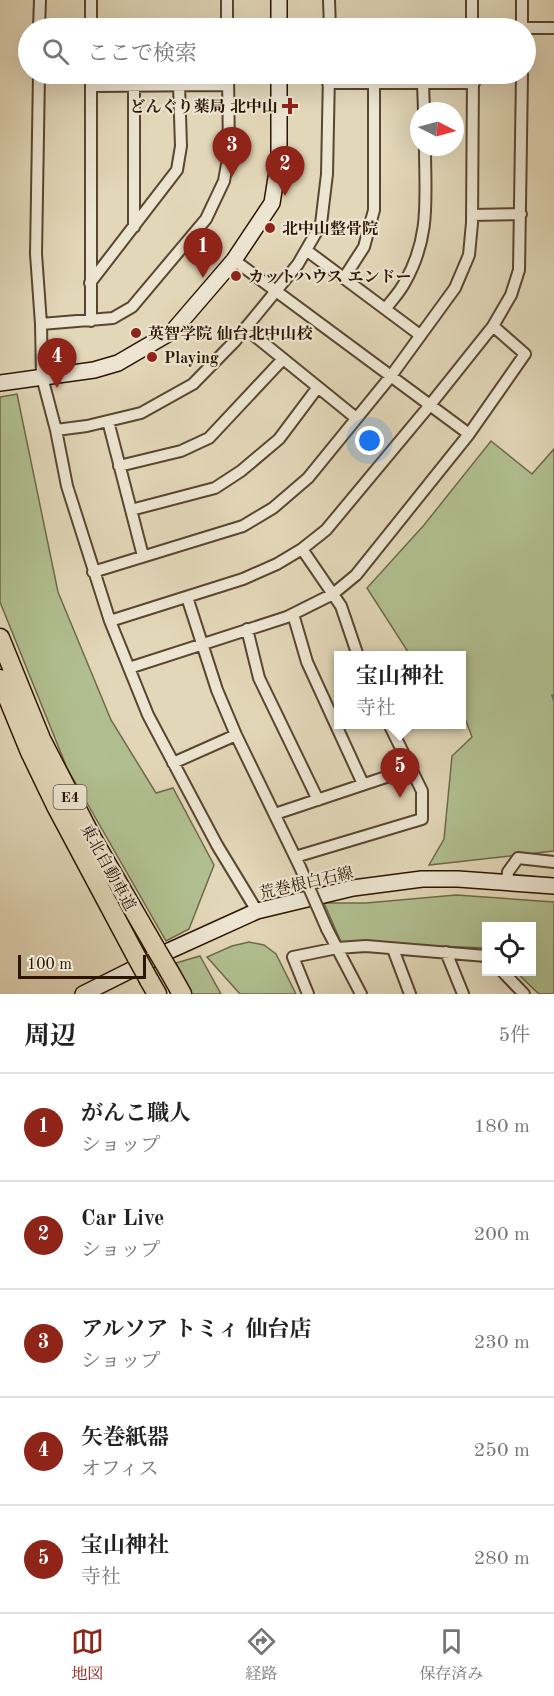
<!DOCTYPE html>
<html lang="ja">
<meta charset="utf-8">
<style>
:root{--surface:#fff;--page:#f6f6f6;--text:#222;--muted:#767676;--line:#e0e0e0;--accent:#8f2418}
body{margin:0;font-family:"Old Standard TT","Noto Serif JP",serif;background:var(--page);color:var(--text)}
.controls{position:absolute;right:18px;bottom:18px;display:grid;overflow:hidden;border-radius:0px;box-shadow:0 6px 24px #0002}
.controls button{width:54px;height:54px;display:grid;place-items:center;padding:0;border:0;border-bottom:2px solid var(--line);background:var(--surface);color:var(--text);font:30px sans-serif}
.compass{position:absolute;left:410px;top:102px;width:54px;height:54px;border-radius:50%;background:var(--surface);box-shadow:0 6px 24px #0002;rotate:96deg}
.scale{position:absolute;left:18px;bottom:15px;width:128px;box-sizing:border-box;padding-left:6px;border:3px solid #2c1502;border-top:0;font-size:16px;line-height:21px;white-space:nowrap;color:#2c1502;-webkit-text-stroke:4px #ece5d1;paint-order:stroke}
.you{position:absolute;left:370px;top:441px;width:21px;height:21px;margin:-15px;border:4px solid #fff;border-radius:50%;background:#1a73e8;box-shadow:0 0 0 9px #1a73e833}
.badge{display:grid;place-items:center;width:39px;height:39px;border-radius:50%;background:var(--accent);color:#fff;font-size:20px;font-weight:700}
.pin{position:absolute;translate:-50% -50px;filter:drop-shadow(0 2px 3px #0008)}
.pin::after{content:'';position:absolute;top:32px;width:21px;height:18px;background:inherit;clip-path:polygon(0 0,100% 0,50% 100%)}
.popup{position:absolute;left:334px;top:651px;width:132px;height:78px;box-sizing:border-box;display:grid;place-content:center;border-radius:0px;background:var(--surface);filter:drop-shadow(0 2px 4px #0005);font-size:20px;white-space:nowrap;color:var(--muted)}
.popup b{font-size:22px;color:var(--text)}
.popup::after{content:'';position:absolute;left:50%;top:100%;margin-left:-12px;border:12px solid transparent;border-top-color:var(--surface)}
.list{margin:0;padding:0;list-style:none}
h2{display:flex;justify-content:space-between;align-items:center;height:78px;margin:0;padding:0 24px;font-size:26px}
h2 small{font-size:20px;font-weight:400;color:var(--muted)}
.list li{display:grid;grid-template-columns:39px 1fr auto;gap:18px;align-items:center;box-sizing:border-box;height:108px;padding:0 24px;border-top:2px solid var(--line)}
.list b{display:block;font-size:22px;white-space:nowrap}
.list p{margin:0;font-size:20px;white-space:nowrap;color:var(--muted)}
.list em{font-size:20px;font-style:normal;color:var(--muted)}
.icon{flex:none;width:33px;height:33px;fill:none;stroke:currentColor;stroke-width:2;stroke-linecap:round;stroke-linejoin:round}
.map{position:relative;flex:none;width:554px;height:994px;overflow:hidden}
.search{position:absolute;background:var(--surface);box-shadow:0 6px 24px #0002;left:18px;right:18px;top:18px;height:66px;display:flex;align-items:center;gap:15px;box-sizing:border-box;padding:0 21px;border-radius:33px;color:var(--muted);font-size:22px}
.sheet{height:618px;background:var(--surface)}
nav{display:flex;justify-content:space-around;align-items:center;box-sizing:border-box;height:84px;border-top:2px solid var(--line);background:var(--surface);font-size:16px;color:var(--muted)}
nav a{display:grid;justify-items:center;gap:3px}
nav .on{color:var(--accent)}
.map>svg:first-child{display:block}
.green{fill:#b1bf90;stroke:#6e6a49;stroke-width:1.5}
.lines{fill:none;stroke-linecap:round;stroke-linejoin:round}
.stream{stroke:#6b776c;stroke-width:2}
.street-casing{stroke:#5a4630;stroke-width:14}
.secondary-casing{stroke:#2c1502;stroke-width:18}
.highway-casing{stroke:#2c1502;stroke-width:21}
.street{stroke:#ece5d1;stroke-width:10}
.secondary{stroke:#ece5d1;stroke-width:15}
.highway{stroke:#e2d7b8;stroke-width:18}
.street-bridge-casing{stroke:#5a4630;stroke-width:14;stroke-linecap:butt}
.highway-bridge-casing{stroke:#2c1502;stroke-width:21;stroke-linecap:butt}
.street-bridge{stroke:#ece5d1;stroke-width:10}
.highway-bridge{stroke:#e2d7b8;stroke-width:18}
.poi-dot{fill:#8f2418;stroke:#ece5d1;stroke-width:2}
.labels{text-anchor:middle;stroke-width:4.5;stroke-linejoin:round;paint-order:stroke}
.shield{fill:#ece5d1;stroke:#665340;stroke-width:1.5}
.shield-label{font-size:15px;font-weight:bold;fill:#2c1502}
.poi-label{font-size:16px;font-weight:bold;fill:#2c1502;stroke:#ece5d1;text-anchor:start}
.street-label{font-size:16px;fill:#2c1502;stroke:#ece5d1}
</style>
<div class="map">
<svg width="554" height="994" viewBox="0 0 554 994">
<rect width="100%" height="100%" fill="#e2d7b8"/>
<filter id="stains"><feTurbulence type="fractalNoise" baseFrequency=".00333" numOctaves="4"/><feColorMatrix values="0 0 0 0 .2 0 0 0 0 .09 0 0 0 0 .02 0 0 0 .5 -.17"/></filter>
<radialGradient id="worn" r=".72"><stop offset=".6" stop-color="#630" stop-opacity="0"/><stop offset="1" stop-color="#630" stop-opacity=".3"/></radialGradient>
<path class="green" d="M 17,394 L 58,592 L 111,720 L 156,793 L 173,788 L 214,865 L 189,929 L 166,941 L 67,768 L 0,602 L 0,397 Z
M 491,441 L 532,474 L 554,449 L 554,851 L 429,865 L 444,839 L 452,756 L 472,737 L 462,710 L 462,656 L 410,655 L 367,588 L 424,525 Z
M 456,895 L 554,902 L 554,994 L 539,994 L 516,972 L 532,972 L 532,927 L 486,927 L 486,948 L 341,942 L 324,903 L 366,903 Z
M 249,942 L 264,945 L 276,954 L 296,994 L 240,994 L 207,957 L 232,946 Z
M 200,956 L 221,994 L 191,994 L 176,963 Z"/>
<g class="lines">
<path class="stream" d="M 552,695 L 554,701"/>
<defs>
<path id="street" d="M 227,0 L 227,28
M 329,0 L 330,28
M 472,0 L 472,28
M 522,0 L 522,28
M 39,28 L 40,0
M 91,28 L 91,0
M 421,28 L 554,28
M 39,74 L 36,254 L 41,324 L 42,377 L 56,430 L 67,486 L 110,621 L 148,715 L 217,845 L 257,911
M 91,74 L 91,321
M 328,83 L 474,83
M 423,83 L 424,111
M 91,86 L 228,85
M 472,215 L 521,214
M 134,227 L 134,86
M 306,250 L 420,335
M 234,260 L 469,434
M 344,278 L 364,247 L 374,210 L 374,83
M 90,283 L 177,170 L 181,146 L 179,85
M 386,308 C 392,300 400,292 405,282 C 431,236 425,198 425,147
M 41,324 L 113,318 L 132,307 L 206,219 L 224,181 L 229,153 L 228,74
M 245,328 L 356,418
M 108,421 L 143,556
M 56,430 L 87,426 L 141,413 L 193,384 L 235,341 L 298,264 L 321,224 L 327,174 L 329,74
M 119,466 L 181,451 L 209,438 L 283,359
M 131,510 L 215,488 L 241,471 L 279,439 L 318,387
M 302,549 L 341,606 L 358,656
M 93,572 L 243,526 L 273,508 L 308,478 L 391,376 L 455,288 L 469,255 L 472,223 L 473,74
M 187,597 L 217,690 L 236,735 L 300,867
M 293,614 L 307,662 L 363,784
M 110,621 L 243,579 L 277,564 L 302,549 L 326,530 L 430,405 L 493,326 L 511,295 L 519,270 L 522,74
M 247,629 L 259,678 L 318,800
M 129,668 L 287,617 L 333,594 L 356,575 L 469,434 L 525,354 L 493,326
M 173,763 L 236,735
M 275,814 L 410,769
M 295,857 L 422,819 L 422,791 L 389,724
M 507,882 L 508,872 L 518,858 L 554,862
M 327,929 L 361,994
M 393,949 L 410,994
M 446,952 L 463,994
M 503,972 L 524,994
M 308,994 L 293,957 L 337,948 L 366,946 L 486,956"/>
<path id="secondary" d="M 279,0 L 279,28
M 0,383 L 94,370 L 118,363 L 173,331 L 234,260 L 272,203 L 279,159 L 279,74
M 83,994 L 171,950 L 257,911 L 353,888 L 422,879 L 458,879 L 554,886"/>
<path id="highway" d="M 0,638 L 41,739 L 93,840 L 156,949
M 0,679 L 30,752 L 56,806 L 137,958
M 169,971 L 182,994
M 149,980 L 157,994"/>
</defs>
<use href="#street" class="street-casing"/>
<use href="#secondary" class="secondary-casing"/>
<use href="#highway" class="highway-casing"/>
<use href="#street" class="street"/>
<use href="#secondary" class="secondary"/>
<use href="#highway" class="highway"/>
<defs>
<path id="street-bridge" d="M 300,867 L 327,929"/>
<path id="highway-bridge" d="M 156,949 L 169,971
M 137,958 L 149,980"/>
</defs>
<use href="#street-bridge" class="street-bridge-casing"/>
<use href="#highway-bridge" class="highway-bridge-casing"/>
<use href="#street-bridge" class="street-bridge"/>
<use href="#highway-bridge" class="highway-bridge"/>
</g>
<g class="poi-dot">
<path d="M287 97h6v6h6v6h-6v6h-6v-6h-6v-6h6z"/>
<circle cx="270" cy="228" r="6"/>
<circle cx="236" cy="276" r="6"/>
<circle cx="136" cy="333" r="6"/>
<circle cx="152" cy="357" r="6"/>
</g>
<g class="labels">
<rect class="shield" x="53.5" y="785" width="33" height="24" rx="4.5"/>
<g class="shield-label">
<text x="70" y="802">E4</text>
</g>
<g class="poi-label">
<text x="278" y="112" text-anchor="end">どんぐり薬局 北中山</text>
<text x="282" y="234">北中山整骨院</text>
<text x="248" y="282">カットハウス エンドー</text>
<text x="148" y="339">英智学院 仙台北中山校</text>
<text x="164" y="363">Playing</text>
</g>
<g class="street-label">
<text transform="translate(109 867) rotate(61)" y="6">東北自動車道</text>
<text transform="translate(306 882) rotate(-13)" y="6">荒巻根白石線</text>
</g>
</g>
<rect width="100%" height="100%" filter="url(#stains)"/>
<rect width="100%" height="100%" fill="url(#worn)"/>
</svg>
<div class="controls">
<button><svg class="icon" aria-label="locate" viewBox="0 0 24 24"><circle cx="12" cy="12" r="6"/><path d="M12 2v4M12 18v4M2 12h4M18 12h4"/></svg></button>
</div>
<svg class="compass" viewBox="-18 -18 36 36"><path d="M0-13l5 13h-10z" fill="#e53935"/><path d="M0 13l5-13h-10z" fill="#767676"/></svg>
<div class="scale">100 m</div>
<div class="you"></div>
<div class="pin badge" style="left:203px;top:278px">1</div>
<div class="pin badge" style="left:285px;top:196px">2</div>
<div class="pin badge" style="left:232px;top:177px">3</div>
<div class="pin badge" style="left:57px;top:388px">4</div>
<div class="pin badge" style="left:400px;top:798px">5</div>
<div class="popup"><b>宝山神社</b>寺社</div>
<div class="search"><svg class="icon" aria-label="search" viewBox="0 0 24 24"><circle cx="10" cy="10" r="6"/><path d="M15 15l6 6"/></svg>ここで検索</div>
</div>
<section class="sheet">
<h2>周辺<small>5件</small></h2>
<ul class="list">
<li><span class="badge">1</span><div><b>がんこ職人</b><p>ショップ</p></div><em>180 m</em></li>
<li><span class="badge">2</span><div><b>Car Live</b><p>ショップ</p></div><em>200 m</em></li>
<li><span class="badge">3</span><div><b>アルソア トミィ 仙台店</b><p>ショップ</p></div><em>230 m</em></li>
<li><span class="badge">4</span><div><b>矢巻紙器</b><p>オフィス</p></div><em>250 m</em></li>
<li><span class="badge">5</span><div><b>宝山神社</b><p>寺社</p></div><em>280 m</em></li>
</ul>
</section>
<nav>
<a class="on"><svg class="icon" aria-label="map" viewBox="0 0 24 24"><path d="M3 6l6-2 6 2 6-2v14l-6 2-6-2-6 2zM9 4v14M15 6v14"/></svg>地図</a>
<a><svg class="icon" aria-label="directions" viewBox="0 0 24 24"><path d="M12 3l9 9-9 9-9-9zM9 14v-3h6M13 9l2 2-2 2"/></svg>経路</a>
<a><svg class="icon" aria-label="saved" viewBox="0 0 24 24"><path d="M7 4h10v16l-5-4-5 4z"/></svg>保存済み</a>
</nav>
